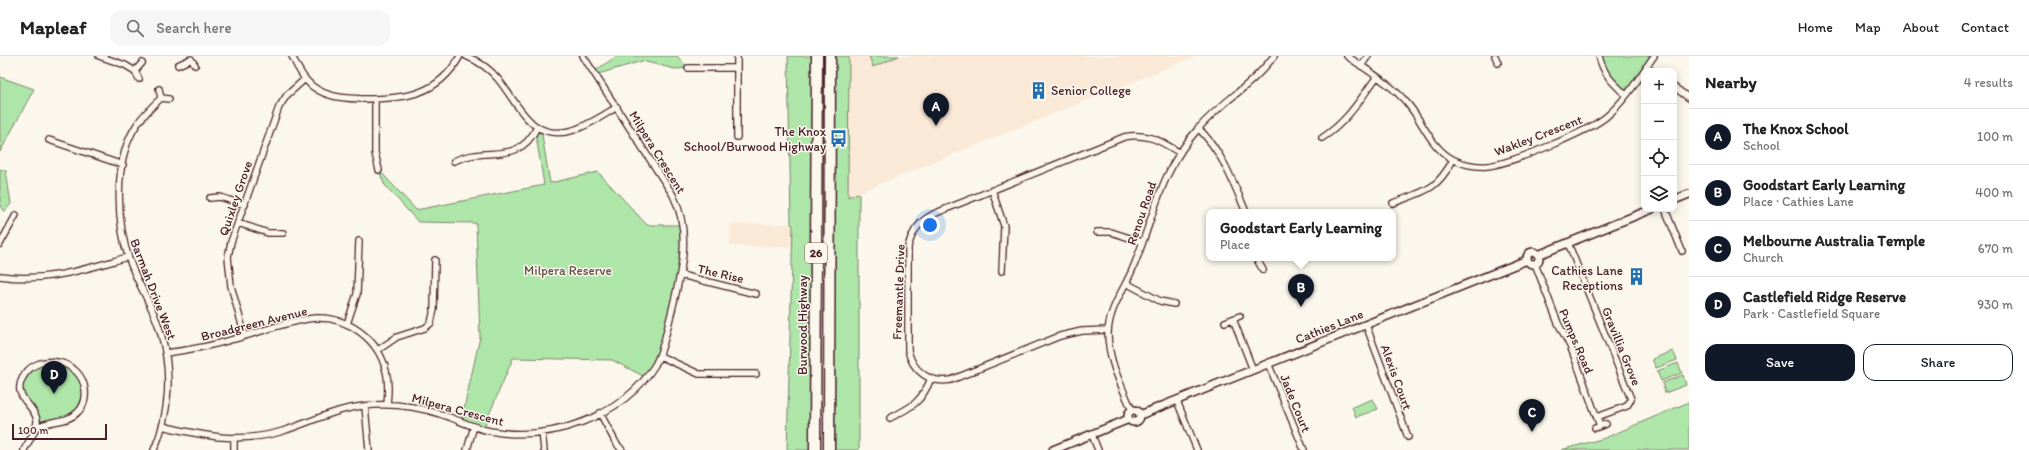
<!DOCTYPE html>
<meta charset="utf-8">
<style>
:root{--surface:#fff;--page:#f6f6f6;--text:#222;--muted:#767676;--line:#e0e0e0;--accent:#111827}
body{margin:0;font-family:Itim,sans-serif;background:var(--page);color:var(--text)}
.controls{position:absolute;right:12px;top:12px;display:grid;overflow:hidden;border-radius:8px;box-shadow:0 2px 10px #0003}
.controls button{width:36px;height:36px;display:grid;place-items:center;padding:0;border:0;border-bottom:1px solid var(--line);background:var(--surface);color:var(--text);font:20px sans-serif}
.scale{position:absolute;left:12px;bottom:10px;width:95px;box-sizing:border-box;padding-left:4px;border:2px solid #4a1f2b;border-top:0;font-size:11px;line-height:14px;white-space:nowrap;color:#4a1f2b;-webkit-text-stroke:3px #fbf7ec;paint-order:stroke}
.you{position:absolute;left:930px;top:169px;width:14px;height:14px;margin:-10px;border:3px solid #fff;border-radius:50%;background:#1a73e8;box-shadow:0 0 0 6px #1a73e833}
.badge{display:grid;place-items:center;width:26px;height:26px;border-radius:50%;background:var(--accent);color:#fff;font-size:13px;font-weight:700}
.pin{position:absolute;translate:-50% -33px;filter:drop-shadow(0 1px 2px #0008)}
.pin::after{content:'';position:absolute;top:21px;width:14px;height:12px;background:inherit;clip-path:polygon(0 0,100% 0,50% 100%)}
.popup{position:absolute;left:1206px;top:153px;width:190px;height:52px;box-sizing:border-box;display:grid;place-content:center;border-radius:8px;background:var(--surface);filter:drop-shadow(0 1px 3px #0005);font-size:13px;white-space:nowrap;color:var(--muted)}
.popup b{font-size:15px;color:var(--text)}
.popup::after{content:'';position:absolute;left:50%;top:100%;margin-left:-8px;border:8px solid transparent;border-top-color:var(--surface)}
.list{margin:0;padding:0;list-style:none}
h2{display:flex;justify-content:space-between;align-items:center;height:52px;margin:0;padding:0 16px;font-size:17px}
h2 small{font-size:13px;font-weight:400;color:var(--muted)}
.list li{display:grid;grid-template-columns:26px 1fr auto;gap:12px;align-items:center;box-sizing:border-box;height:56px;padding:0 16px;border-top:1px solid var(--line)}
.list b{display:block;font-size:15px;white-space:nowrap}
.list p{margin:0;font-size:13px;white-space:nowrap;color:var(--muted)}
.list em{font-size:13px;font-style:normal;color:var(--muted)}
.actions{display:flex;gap:8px;padding:12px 16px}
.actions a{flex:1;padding:9px 0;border:1px solid var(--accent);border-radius:12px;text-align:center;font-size:14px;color:var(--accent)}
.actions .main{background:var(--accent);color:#fff}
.icon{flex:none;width:22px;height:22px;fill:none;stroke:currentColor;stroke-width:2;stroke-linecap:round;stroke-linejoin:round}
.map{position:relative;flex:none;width:1689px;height:394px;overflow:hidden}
header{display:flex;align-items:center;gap:24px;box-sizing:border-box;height:56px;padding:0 20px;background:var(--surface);border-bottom:1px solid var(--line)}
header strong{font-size:19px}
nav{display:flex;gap:22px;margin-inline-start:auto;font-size:14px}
.search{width:280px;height:36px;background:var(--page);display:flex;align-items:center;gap:10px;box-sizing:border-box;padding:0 14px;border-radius:12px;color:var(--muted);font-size:15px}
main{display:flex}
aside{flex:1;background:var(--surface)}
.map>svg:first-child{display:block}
.built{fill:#fbe9d8}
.green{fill:#aee6a9;stroke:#7c826a}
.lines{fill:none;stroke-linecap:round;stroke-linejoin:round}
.street-casing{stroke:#4a1f2b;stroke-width:8}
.secondary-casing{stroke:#4a1f2b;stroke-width:10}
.highway-casing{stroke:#4a1f2b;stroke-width:13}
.street{stroke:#fbf7ec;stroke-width:5.5}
.secondary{stroke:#fbf7ec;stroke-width:7}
.highway{stroke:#fbf7ec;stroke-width:10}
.labels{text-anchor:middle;stroke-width:3;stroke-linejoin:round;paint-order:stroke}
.shield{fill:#fbf7ec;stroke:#7f6065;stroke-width:1}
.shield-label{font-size:12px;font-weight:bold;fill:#4a1f2b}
.poi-label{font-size:13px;fill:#4a1f2b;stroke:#fbf7ec;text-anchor:end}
.street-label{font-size:13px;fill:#4a1f2b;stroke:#fbf7ec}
.park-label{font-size:13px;fill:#63514a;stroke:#fbf7ec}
</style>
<header>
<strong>Mapleaf</strong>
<div class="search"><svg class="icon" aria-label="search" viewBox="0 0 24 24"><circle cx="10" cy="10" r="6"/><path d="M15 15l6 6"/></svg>Search here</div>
<nav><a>Home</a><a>Map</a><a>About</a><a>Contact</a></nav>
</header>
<main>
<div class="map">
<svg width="1689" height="394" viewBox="0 0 1689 394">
<rect width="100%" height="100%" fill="#fbf7ec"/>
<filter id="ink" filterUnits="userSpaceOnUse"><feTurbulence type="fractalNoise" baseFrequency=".025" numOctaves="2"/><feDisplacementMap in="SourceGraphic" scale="8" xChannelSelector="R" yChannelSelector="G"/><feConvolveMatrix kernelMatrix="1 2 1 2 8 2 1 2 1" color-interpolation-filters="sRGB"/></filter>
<g filter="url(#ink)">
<path class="built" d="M 849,0 L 1197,0 L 848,141 Z
M 730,168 L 793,168 L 793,191 L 730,190 Z"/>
<path class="green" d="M 617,0 L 677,0 L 688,12 L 675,13 L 642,5 L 595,19 L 593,16 Z
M 788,0 L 817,0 L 815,394 L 787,394 L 793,169 L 791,168 Z
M 830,0 L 849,0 L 848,141 L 858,137 L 859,139 L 859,394 L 829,394 Z
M 869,0 L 899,0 L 873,11 Z
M 1599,0 L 1654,0 L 1626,39 L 1609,23 Z
M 0,21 L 34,33 L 0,96 Z
M 541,73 L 550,127 L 598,116 L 647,169 L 682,169 L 684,194 L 663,291 L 645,321 L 612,304 L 513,302 L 483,373 L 461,366 L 480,281 L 476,167 L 418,166 L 384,128 L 379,114 L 416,154 L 544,129 L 535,74 Z
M 0,113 L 6,115 L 11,148 L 4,156 L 0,150 Z
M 1673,295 L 1677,304 L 1656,312 L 1652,303 Z
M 56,306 L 79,317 L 86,342 L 73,360 L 37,368 L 37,364 L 26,347 L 21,329 L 32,311 Z
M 1678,307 L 1682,317 L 1661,325 L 1657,315 Z
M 1683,319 L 1686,329 L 1665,337 L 1662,327 Z
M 1373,343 L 1378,353 L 1356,361 L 1352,351 Z
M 1689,346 L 1689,394 L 1561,394 L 1605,382 Z"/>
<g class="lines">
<defs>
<path id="street" d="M 99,0 L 125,9 L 135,15
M 292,0 C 297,11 303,23 312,30 C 328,42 344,42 362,43 C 404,43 438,40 460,0
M 466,0 C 478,5 489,12 498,23 C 518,47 530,85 570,75 C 586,71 602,60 617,51
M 1347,0 C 1367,14 1391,28 1407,47 C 1422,64 1429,88 1449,101 C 1460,108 1475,111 1487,110 C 1510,108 1590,75 1607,60 C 1626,44 1640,20 1654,0
M 1495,0 L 1498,7
M 1599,0 C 1603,18 1613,27 1626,39
M 178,9 L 191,3 L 195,9
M 1361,10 L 1368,0
M 1646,11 L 1652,15
M 688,12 L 737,12
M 139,23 L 135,15 L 142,7
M 1674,31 L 1689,42
M 159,33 L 161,42 L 169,43
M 375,43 L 375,97 L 379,114
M 1198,72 C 1222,95 1233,126 1246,156
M 737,81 L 737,0
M 1322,82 C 1347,66 1359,45 1376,22
M 49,84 L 123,109
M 454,105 C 487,89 518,111 537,71
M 992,134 L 1004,170 L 1002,215
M 210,142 L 220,141 L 245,149
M 1393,147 C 1425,135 1436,135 1453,104
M 1665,153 L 1682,195
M 238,167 L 268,177 L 283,177
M 1097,176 L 1111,176 L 1142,186
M 1568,187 L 1631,343 L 1627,350 L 1597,361
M 0,188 L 16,159
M 1256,202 L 1263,214
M 1535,208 L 1558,267 L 1571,292 L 1600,370
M 681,219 L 756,238
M 0,220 C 46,227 85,213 128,201
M 1126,227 L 1160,245 L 1174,248
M 1233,263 L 1253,314
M 1225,266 L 1240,260
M 347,268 L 357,238 L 359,185
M 1366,269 L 1408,381
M 1108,274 L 1082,275 L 1060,280 L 951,324 C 929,328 912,314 908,294 L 908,191 C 912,175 920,164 936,157 L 1124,81 C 1147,76 1161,85 1180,97
M 245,280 L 231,230 L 228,201 L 231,186 L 279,51 L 287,39 L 305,23
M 378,294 L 397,281 L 425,272 L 431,267 L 434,253 L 435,204
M 166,297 C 189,294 212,290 234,283 C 258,277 293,263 317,262 C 349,261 379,284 386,315 C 389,326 388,337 387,349
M 660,300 L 699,318 L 756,318
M 1268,307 L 1304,394
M 1177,345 L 1197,394
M 365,350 L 369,394
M 1132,354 C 1121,329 1108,304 1108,277 C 1109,252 1124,234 1133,212 C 1154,162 1159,116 1198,73 C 1222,45 1251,31 1274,0
M 600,357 L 616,387 L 622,394
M 890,362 C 912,351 922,346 931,322
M 162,370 C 204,380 240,388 283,375 C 317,364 337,351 374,349 C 397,348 419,351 440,358 C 457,363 473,372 490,375 C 549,386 622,362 655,309 C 663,295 666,278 670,262 C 680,221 693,179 673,139 L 583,0
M 1595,372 L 1606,368
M 542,376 L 544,394
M 1092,379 L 1098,394
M 24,394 C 28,386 38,373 37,364 C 34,347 9,341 25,318 C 40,296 82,304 85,334 C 86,342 84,350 78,356 C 67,368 49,363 36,372
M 154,394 C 170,358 172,315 161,278 C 155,254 141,234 132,211 C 116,172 112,103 138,67 C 144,58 153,50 161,42
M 234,394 L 234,382
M 467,394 L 474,370"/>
<path id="secondary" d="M 1674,144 L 1689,138
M1527 202a6 6 0 1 1 12 0a6 6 0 1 1-12 0Z
M 1538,199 L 1652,153
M1128 360a6 6 0 1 1 12 0a6 6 0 1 1-12 0Z
M 1140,359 L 1527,204
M 1053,394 L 1129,363"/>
<path id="highway" d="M 815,394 L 817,0
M 829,394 L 830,0"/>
</defs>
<use href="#street" class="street-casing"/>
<use href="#secondary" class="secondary-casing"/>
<use href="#highway" class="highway-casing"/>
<use href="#street" class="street"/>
<use href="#secondary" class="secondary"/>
<use href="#highway" class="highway"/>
</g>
</g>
<defs>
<symbol id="building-bare" viewBox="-9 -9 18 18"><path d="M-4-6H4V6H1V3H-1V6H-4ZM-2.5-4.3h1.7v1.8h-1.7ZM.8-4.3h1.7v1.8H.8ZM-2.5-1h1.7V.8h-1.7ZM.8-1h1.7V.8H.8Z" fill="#1f6fb2" stroke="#fbf7ec" stroke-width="2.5" paint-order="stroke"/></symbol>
<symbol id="bus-bare" viewBox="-9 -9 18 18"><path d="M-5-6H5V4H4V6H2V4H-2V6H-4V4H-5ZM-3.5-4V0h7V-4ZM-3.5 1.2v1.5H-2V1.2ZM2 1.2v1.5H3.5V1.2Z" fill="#1f6fb2" stroke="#fbf7ec" stroke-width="2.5" paint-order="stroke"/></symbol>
</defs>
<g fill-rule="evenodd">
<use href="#building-bare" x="1026" y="22" width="25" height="25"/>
<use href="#bus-bare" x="826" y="70" width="25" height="25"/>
<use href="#building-bare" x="1624" y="208" width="25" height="25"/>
</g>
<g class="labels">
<rect class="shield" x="805" y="187" width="22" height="20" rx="3"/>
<g class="shield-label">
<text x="816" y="201">26</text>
</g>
<g class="poi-label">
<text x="1051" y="39" text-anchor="start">Senior College</text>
<text x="826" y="80">The Knox<tspan x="826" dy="15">School/Burwood Highway</tspan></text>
<text x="1623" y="219">Cathies Lane<tspan x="1623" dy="15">Receptions</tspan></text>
</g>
<g class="street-label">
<text transform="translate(1538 79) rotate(-21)" y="5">Wakley Crescent</text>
<text transform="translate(658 96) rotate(58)" y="5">Milpera Crescent</text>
<text transform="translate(235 142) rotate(-71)" y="5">Quixley Grove</text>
<text transform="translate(1141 157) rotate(-71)" y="5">Renou Road</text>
<text transform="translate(721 217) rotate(13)" y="5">The Rise</text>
<text transform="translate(154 233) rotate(69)" y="5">Barmah Drive West</text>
<text transform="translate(898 236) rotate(-88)" y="5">Freemantle Drive</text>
<text transform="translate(254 267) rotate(-14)" y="5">Broadgreen Avenue</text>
<text transform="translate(802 269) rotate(-90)" y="5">Burwood Highway</text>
<text transform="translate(1329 270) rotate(-22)" y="5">Cathies Lane</text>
<text transform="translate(1577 285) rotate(67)" y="5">Pumps Road</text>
<text transform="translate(1622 290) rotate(68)" y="5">Gravillia Grove</text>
<text transform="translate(1397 321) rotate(70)" y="5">Alexis Court</text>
<text transform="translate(1296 347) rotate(68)" y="5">Jade Court</text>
<text transform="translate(458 353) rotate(15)" y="5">Milpera Crescent</text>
</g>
<g class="park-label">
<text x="568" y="219">Milpera Reserve</text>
</g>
</g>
</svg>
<div class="controls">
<button>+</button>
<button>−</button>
<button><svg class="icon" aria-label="locate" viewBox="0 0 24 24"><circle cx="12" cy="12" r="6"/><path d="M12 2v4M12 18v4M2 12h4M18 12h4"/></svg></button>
<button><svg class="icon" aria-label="layers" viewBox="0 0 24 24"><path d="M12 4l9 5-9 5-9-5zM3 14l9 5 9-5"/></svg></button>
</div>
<div class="scale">100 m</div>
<div class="you"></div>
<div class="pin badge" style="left:936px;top:70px">A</div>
<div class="pin badge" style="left:1301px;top:251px">B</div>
<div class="popup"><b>Goodstart Early Learning</b>Place</div>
<div class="pin badge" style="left:1532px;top:376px">C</div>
<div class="pin badge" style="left:54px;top:338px">D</div>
</div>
<aside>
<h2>Nearby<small>4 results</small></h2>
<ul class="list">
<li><span class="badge">A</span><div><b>The Knox School</b><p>School</p></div><em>100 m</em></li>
<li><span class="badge">B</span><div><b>Goodstart Early Learning</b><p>Place · Cathies Lane</p></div><em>400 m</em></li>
<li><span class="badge">C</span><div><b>Melbourne Australia Temple</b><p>Church</p></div><em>670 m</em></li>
<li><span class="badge">D</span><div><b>Castlefield Ridge Reserve</b><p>Park · Castlefield Square</p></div><em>930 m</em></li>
</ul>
<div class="actions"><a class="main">Save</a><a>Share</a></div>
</aside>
</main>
